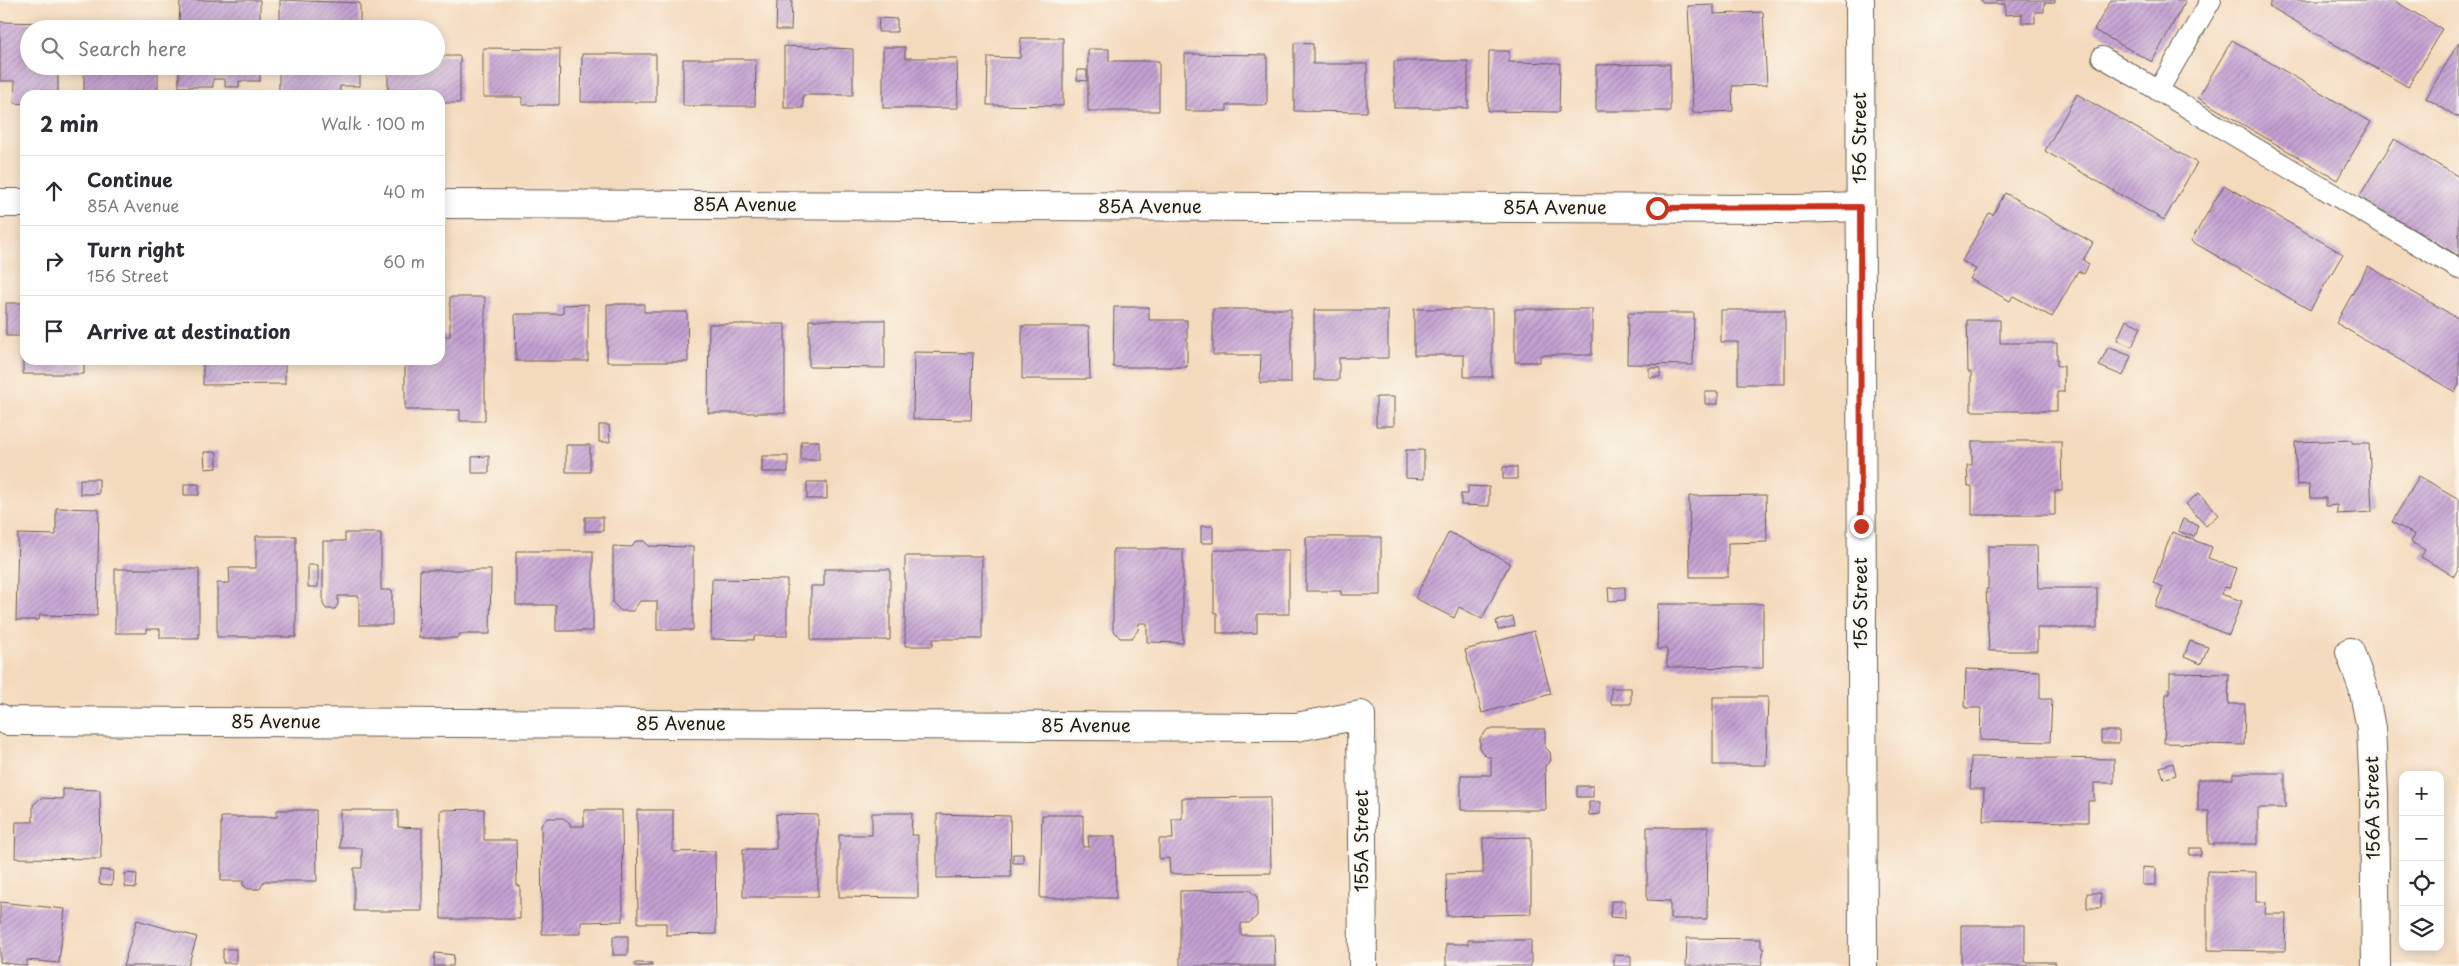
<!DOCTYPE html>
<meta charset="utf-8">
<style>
:root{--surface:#fff;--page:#f2f2f3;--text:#2b2b33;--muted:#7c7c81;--line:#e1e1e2}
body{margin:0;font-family:"Playpen Sans",sans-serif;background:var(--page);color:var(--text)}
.controls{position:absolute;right:15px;bottom:15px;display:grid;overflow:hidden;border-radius:10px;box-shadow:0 2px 12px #0003}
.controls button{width:45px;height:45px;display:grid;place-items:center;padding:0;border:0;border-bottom:1px solid var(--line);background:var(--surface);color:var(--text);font:25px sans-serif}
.stop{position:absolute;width:15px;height:15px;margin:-11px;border:4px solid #c8321e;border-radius:50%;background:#fff}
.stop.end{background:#c8321e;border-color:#fff;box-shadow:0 1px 5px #0008}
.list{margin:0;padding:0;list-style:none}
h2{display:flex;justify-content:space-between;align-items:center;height:65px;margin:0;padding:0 20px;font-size:21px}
h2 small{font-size:16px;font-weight:400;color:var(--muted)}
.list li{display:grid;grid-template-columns:32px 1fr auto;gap:15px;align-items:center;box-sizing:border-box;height:70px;padding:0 20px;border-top:1px solid var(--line)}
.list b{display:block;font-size:19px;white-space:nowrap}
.list p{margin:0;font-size:16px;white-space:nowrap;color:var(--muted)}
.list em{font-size:16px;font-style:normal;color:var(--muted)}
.icon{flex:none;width:28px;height:28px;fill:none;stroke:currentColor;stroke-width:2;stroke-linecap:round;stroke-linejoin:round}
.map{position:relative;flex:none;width:2459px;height:966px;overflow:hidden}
.search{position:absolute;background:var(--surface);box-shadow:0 2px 12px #0003;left:20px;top:20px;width:425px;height:55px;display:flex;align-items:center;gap:12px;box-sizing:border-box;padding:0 18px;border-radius:28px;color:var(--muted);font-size:19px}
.panel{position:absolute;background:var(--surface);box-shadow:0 2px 12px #0003;left:20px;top:90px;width:425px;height:275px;border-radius:15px}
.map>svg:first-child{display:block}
.building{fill:url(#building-hatch)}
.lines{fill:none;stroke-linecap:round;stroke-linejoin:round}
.service-casing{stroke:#685e54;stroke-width:22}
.minor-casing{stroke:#685e54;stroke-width:30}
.tertiary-casing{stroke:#685e54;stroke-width:30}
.service{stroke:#fff;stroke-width:20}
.minor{stroke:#fff;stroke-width:28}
.tertiary{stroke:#fff;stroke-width:28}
.route{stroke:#c8321e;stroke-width:6}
.labels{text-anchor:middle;stroke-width:4;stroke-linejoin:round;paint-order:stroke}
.street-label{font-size:18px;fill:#1c1c1c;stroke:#fbf7ec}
</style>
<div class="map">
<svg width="2459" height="966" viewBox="0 0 2459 966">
<defs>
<pattern id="building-hatch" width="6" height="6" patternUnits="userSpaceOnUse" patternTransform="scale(1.25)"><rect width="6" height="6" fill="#c3a1d3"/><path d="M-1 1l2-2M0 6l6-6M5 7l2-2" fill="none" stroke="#9e82aa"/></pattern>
</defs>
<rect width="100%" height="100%" fill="#fbf7ec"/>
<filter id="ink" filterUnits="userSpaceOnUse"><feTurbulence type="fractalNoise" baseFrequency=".02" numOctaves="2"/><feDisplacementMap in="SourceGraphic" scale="10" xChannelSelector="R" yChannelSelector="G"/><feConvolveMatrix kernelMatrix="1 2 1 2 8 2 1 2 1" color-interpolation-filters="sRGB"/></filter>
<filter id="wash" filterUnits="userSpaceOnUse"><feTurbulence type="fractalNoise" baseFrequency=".0096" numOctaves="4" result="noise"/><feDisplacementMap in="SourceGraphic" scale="20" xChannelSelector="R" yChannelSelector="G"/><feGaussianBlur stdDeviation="1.12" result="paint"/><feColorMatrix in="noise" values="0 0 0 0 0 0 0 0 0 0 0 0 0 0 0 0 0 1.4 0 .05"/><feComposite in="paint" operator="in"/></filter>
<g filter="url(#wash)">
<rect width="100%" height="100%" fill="#f4dabd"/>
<g id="blocks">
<path class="building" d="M 180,0 L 260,0 L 260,29 L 179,29 Z
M 280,0 L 360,3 L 360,29 L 280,29 Z
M 777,0 L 792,0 L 791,30 L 776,30 Z
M 1980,0 L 2055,0 L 2055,3 L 2044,3 L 2044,12 L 2035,12 L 2035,23 L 2022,23 L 2022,14 L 2005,15 L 2005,4 L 1984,4 Z
M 2111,0 L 2186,0 L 2152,62 L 2094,30 Z
M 2272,0 L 2393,0 L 2442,29 L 2408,87 L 2269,6 Z
M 1714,5 L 1714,14 L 1763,12 L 1767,85 L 1732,86 L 1733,111 L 1693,113 L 1688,6 Z
M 879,18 L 897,19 L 897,32 L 878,32 Z
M 0,22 L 50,23 L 50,29 L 29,29 L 29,66 L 58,66 L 58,95 L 25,95 L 25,104 L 14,103 L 15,81 L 0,81 Z
M 1021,38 L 1063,38 L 1063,106 L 987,105 L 988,57 L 1020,58 Z
M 2232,40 L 2371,122 L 2337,180 L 2198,98 Z
M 2459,42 L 2459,118 L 2426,98 Z
M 1294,43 L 1313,44 L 1313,64 L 1367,64 L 1367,112 L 1294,111 Z
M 784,46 L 853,49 L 853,95 L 803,95 L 803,108 L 784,108 Z
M 883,47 L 905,47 L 905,58 L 957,58 L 958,108 L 883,108 Z
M 483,48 L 560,49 L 559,105 L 522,105 L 522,97 L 483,97 Z
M 1088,49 L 1109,49 L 1109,61 L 1159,61 L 1159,111 L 1088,111 Z
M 1489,51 L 1509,51 L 1509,62 L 1560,63 L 1559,112 L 1488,111 Z
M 582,54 L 656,54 L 656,102 L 581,102 Z
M 1185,54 L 1267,55 L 1267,105 L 1227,105 L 1227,111 L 1185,111 Z
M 436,56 L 460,56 L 460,103 L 440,103 L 440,95 L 388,95 L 388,66 L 436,66 Z
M 683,59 L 756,59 L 755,106 L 683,106 Z
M 1394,61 L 1468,61 L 1468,108 L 1394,108 Z
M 1670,64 L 1670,111 L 1596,111 L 1596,65 Z
M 70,66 L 82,66 L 82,72 L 70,72 Z
M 84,66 L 158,66 L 158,95 L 84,95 Z
M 179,66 L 260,66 L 260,81 L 239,81 L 239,87 L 225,87 L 225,79 L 213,79 L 213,87 L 179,87 Z
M 276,66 L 360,66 L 360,86 L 340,86 L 340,95 L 279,95 L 279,68 Z
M 1077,70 L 1087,70 L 1087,81 L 1077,80 Z
M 2077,94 L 2197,163 L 2164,220 L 2045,151 Z
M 2394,139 L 2459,177 L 2459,256 L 2359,197 Z
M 2224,185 L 2343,254 L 2310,310 L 2191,241 Z
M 2005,193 L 2093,243 L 2083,260 L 2089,264 L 2084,274 L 2078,271 L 2052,317 L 2013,296 L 2010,301 L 1970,279 L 1976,269 L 1962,261 L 1989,213 L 1993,215 Z
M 2368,266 L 2459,319 L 2459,385 L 2455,392 L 2336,323 Z
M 450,297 L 485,297 L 485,421 L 460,421 L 460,410 L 405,410 L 405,360 L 440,360 L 440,336 L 450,336 Z
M 6,303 L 25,303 L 25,360 L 84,360 L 84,374 L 23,374 L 23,336 L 6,336 Z
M 588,304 L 588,361 L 516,361 L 515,314 L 563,314 L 563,305 Z
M 607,304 L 644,304 L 644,312 L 687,312 L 688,362 L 607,362 Z
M 1114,307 L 1149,307 L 1149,320 L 1187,320 L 1187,367 L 1113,367 Z
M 1213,309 L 1291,309 L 1291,383 L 1260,383 L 1261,355 L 1213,355 Z
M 1414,309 L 1492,309 L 1492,377 L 1464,377 L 1464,355 L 1414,355 Z
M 1515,309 L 1592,309 L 1592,355 L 1540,355 L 1540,362 L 1515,362 Z
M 1314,310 L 1388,310 L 1388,358 L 1339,358 L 1339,380 L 1314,380 Z
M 1721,310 L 1785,310 L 1785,384 L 1738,384 L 1738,342 L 1721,342 Z
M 1628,313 L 1694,313 L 1693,365 L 1627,364 Z
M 809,320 L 885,320 L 885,368 L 809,367 Z
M 1967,320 L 2000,320 L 2000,343 L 2057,343 L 2057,366 L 2064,366 L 2064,392 L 2057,392 L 2057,411 L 1971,411 L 1971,372 L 1968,372 Z
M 2126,320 L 2141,327 L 2132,347 L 2117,340 Z
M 709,324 L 785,324 L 785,413 L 708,413 Z
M 1022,326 L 1089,326 L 1090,379 L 1022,379 Z
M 2108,347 L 2131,356 L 2123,376 L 2099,366 Z
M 914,352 L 973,353 L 971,420 L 913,419 Z
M 203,360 L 285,360 L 285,384 L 203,385 Z
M 305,360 L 383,360 L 383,362 L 305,362 Z
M 1649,368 L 1660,368 L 1660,377 L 1649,377 Z
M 1705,392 L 1718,392 L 1718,404 L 1705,404 Z
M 1376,397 L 1394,397 L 1394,426 L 1376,426 Z
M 599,425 L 609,425 L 610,442 L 599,442 Z
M 2352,440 L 2352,443 L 2369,443 L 2372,512 L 2337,514 L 2337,505 L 2326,506 L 2326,498 L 2310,498 L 2309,484 L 2297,485 L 2295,442 Z
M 801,441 L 819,441 L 819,460 L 801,460 Z
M 1972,441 L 2061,441 L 2062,491 L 2055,491 L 2055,515 L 1972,515 L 1972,486 L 1968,486 L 1967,465 L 1972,465 Z
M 566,445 L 590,445 L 590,472 L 566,472 Z
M 1406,450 L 1424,450 L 1424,479 L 1406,478 Z
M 204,452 L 217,452 L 217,468 L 205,469 Z
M 489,456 L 489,473 L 472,473 L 472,457 Z
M 762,456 L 788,456 L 788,472 L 762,472 Z
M 1503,467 L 1517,467 L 1517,479 L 1503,479 Z
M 2419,476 L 2459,499 L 2459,567 L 2454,576 L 2421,557 L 2425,550 L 2411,542 L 2415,535 L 2392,522 Z
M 80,479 L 99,479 L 99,494 L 80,494 Z
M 807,482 L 827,482 L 827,499 L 807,499 Z
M 184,484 L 199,484 L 199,495 L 184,495 Z
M 1468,486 L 1489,487 L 1489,506 L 1461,505 L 1461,494 L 1468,494 Z
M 2199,493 L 2218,515 L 2206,526 L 2186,504 Z
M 1766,495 L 1767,542 L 1728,543 L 1728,577 L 1690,577 L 1689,496 Z
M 56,508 L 99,509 L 97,616 L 40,615 L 39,620 L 16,620 L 18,534 L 56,535 Z
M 585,517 L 603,517 L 603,531 L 585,531 Z
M 2183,519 L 2198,525 L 2194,537 L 2178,531 Z
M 1201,526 L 1213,526 L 1213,543 L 1201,543 Z
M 1449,532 L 1510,563 L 1482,619 L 1459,607 L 1454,618 L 1415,598 Z
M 2172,532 L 2212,547 L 2208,558 L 2236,568 L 2229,588 L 2224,587 L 2221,594 L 2242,601 L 2229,635 L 2155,607 L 2163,587 L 2153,583 Z
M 345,533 L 381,533 L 381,590 L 392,590 L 392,625 L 359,625 L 359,596 L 338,596 L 338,604 L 335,609 L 326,609 L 323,604 L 323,541 L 345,541 Z
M 256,536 L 296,536 L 296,637 L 217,637 L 217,583 L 230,583 L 229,568 L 256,568 Z
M 1306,537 L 1381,537 L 1381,595 L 1341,595 L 1341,591 L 1306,591 Z
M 636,541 L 644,541 L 649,546 L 693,547 L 693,630 L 657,630 L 657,601 L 640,601 L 633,611 L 621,611 L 613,603 L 613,546 L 632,547 Z
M 1988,546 L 2037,546 L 2038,588 L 2097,588 L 2097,628 L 2037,628 L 2037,651 L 1989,651 L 1986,589 L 1988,589 Z
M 1113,549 L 1183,549 L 1183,643 L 1147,642 L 1147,623 L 1139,623 L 1138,630 L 1132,638 L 1120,638 L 1113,630 Z
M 1214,550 L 1289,550 L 1289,614 L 1257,614 L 1257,633 L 1217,633 L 1217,613 L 1214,613 Z
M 516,551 L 593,551 L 593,631 L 556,631 L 556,605 L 516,605 Z
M 905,556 L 982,556 L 982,639 L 933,639 L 933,646 L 905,646 Z
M 308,565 L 318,565 L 318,587 L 308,587 Z
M 115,569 L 199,569 L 199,638 L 160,638 L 160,629 L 147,629 L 147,633 L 115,633 Z
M 824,569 L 890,569 L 890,640 L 811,640 L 811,586 L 824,586 Z
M 420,570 L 491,570 L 490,634 L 459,634 L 459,638 L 419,638 Z
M 712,579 L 787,580 L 787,636 L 754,636 L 754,640 L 711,639 Z
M 1625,587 L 1625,600 L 1609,601 L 1608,588 Z
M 1658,604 L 1763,604 L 1763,668 L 1667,667 L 1667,649 L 1657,649 Z
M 1513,617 L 1515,626 L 1498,630 L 1496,621 Z
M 1534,631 L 1551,694 L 1482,713 L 1465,650 Z
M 2190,641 L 2208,647 L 2201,664 L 2184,657 Z
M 1966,669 L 2040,671 L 2040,699 L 2052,699 L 2050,742 L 1980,740 L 1981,708 L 1965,708 Z
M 2170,673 L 2229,674 L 2228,704 L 2245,704 L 2244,745 L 2164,743 L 2166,694 L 2170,694 Z
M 1611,688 L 1631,688 L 1631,704 L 1611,704 Z
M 1713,697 L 1768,697 L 1766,765 L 1713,765 Z
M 1488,729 L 1545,729 L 1545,747 L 1550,752 L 1551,761 L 1545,766 L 1546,810 L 1461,810 L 1461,775 L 1491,775 L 1491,757 L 1487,757 L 1480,750 L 1480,738 Z
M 2101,731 L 2119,731 L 2119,743 L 2101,743 Z
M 1971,757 L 2114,759 L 2114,783 L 2094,783 L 2094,801 L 2088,801 L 2088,822 L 1983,821 L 1984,789 L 1970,789 Z
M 2173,763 L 2176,775 L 2164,779 L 2160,767 Z
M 2233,773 L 2285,773 L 2285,808 L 2258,808 L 2258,844 L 2209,844 L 2209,811 L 2198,811 L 2198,779 L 2233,779 Z
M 1577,786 L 1593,786 L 1593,797 L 1577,797 Z
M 63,789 L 100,790 L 101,859 L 15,858 L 16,822 L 33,822 L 33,805 L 41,798 L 63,799 Z
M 1270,797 L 1271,873 L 1170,874 L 1169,858 L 1159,859 L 1159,839 L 1173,839 L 1172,819 L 1182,819 L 1182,798 Z
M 1589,802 L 1600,802 L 1600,814 L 1589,815 Z
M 484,809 L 484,840 L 516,840 L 517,886 L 520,886 L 520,919 L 441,919 L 440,810 Z
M 277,810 L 316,810 L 317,881 L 264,881 L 260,889 L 248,889 L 243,885 L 243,881 L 221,881 L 221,817 L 277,817 Z
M 340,810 L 398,810 L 398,827 L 422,828 L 422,911 L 354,911 L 354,868 L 362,868 L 362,848 L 340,848 Z
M 584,810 L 622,810 L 623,921 L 581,922 L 581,934 L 542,934 L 541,825 L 547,818 L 563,818 L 570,823 L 570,826 L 584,826 Z
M 637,810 L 673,810 L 673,852 L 715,851 L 716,934 L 666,935 L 666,923 L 638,923 Z
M 872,813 L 912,813 L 911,835 L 918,835 L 918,898 L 839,897 L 839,835 L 872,835 Z
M 776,814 L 818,815 L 818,897 L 743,897 L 743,849 L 776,849 Z
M 937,814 L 1010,816 L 1011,877 L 937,878 Z
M 1042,815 L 1083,815 L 1083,847 L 1089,847 L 1088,836 L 1115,836 L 1116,898 L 1040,898 Z
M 1647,827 L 1708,827 L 1707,919 L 1670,919 L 1670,901 L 1647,900 Z
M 1531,837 L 1531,914 L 1447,916 L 1446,874 L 1483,873 L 1483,838 Z
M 2190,848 L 2201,848 L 2201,855 L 2189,855 Z
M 1013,854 L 1023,854 L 1023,863 L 1013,863 Z
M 2142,867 L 2156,868 L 2156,885 L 2142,885 Z
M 100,870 L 113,871 L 112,885 L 99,884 Z
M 2207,871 L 2256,872 L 2256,902 L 2266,902 L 2265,914 L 2286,914 L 2285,951 L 2207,950 Z
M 125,873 L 137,874 L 136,888 L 125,887 Z
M 1249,890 L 1257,897 L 1257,916 L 1249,923 L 1241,923 L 1241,935 L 1274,935 L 1275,966 L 1180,966 L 1180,891 Z
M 2087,893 L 2101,893 L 2101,908 L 2087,908 Z
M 1611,901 L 1625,901 L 1625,918 L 1610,917 Z
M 0,902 L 65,909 L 59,963 L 27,960 L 27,966 L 0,962 Z
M 137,920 L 197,937 L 188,966 L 123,966 Z
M 1961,925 L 2025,925 L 2025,962 L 2055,962 L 2055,966 L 1961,966 Z
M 613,936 L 628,936 L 628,955 L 613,955 Z
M 1687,938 L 1761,939 L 1761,947 L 1764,949 L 1761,966 L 1686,966 Z
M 1468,940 L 1531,940 L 1531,966 L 1446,966 L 1446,944 L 1468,944 Z
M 223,949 L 236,949 L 236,963 L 223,963 Z
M 435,953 L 454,955 L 453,966 L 434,966 Z
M 1614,955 L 1631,956 L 1631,966 L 1614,966 Z
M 635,963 L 652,963 L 652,966 L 635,966 Z"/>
</g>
</g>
<g filter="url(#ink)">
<use href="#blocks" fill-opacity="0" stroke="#685e54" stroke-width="1"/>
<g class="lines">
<defs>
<path id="service" d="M 2102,57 L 2459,269
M 2158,91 L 2211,0"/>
<path id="minor" d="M 0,203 L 25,203
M 440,204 L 1796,209 L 1860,207
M 2350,652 L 2363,688 L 2371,728 L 2374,794 L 2376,966
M 0,718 L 7,721 L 1296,727 L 1361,715 L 1363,966"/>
<path id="tertiary" d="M 1860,0 L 1863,966"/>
</defs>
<use href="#service" class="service-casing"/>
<use href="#minor" class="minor-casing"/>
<use href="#tertiary" class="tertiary-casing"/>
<use href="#service" class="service"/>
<use href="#minor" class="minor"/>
<use href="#tertiary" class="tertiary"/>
</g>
</g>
<g class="lines" filter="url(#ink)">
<path class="route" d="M 1657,208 L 1860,207 L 1861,526"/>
</g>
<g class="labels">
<g class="street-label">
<text transform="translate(1860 138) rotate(-90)" y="6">156 Street</text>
<text x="745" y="211">85A Avenue</text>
<text x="1150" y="213">85A Avenue</text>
<text x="1555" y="214">85A Avenue</text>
<text transform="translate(1861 603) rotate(-90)" y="6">156 Street</text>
<text x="276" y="728">85 Avenue</text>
<text x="681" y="730">85 Avenue</text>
<text x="1086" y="732">85 Avenue</text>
<text transform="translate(2373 808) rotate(-91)" y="6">156A Street</text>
<text transform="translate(1362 841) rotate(-90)" y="6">155A Street</text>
</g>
</g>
</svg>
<div class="controls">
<button>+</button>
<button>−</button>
<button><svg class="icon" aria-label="locate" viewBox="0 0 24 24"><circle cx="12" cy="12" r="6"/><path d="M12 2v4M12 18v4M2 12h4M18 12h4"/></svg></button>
<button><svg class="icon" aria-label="layers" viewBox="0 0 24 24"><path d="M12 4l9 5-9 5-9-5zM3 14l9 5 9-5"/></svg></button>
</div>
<div class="stop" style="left:1657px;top:208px"></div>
<div class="stop end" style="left:1861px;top:526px"></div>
<div class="search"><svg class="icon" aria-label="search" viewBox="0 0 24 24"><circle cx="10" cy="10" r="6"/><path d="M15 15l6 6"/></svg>Search here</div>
<section class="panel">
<h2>2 min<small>Walk · 100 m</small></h2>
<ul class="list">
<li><svg class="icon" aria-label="ahead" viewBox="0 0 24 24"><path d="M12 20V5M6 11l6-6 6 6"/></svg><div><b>Continue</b><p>85A Avenue</p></div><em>40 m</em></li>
<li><svg class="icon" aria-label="right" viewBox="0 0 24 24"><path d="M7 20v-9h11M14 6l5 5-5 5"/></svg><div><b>Turn right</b><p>156 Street</p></div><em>60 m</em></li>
<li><svg class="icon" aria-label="arrive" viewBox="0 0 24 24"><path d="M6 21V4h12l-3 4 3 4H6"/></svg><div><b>Arrive at destination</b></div></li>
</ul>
</section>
</div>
